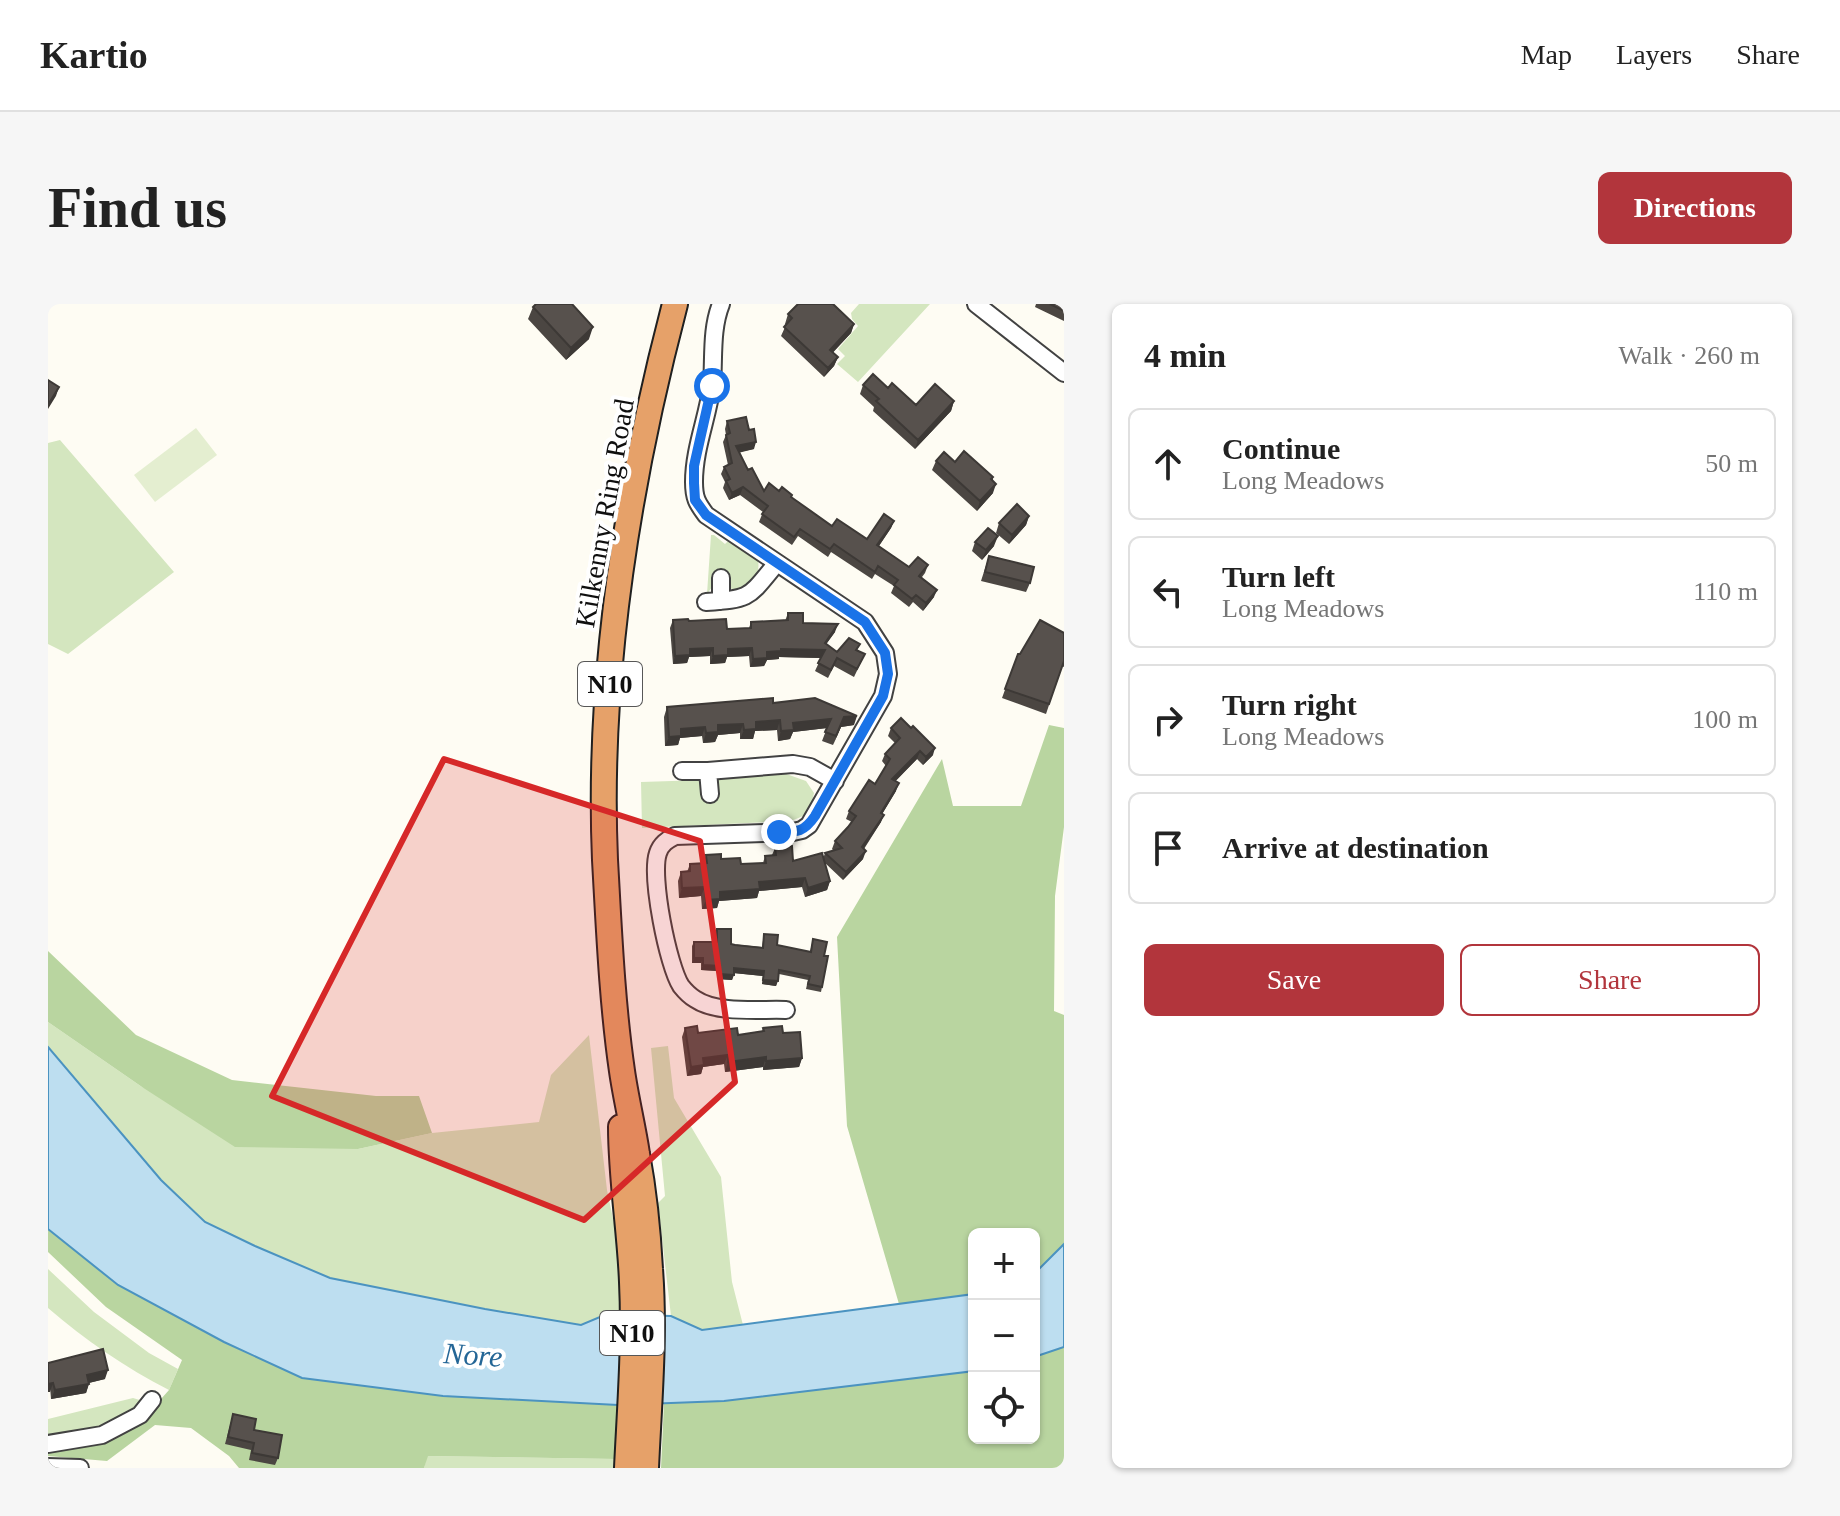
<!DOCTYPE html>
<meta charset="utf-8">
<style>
:root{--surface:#fff;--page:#f6f6f6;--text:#222;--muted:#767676;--line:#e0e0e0;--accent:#b2353c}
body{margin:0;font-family:"Times New Roman",serif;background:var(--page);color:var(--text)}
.controls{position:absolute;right:24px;bottom:24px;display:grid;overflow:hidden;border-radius:12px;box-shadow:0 2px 6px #0004}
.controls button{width:72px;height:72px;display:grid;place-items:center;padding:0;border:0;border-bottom:2px solid var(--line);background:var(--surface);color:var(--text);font:40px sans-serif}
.stop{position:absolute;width:24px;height:24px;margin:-18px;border:6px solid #1a73e8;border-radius:50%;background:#fff}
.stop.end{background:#1a73e8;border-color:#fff;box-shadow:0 2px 8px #0008}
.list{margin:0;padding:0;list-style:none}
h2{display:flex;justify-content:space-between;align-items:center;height:104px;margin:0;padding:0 32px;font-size:34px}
h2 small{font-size:26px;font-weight:400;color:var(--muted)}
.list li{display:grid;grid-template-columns:52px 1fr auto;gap:24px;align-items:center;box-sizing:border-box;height:112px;margin:0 16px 16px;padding:0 16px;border:2px solid var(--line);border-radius:12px}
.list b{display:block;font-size:30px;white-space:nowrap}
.list p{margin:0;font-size:26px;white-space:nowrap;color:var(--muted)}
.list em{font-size:26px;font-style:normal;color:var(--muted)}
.actions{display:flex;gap:16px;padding:24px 32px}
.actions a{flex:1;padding:18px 0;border:2px solid var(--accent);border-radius:12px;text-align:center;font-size:28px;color:var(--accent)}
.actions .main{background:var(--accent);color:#fff}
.icon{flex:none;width:44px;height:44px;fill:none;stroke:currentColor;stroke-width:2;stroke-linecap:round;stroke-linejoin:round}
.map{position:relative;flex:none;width:1016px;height:1164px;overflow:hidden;border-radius:12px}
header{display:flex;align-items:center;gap:48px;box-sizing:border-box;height:112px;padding:0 40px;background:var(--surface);border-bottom:2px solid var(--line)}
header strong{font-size:38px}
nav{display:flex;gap:44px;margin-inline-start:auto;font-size:28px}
.intro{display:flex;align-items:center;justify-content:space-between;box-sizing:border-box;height:192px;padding:0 48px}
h1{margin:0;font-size:56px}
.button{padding:20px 36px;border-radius:12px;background:var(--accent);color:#fff;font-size:28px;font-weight:700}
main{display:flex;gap:48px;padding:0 48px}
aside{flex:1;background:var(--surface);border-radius:12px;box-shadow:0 2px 6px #0004}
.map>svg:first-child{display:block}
.green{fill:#d4e6bf}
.forest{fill:#b9d5a0}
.pitch{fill:#e4eed0}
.water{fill:#bddef0;stroke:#4b93c0;stroke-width:2}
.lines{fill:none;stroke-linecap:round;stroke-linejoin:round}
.minor-casing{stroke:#424242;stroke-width:20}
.highway-casing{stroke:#202020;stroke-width:28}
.minor{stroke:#fff;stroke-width:16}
.highway{stroke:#e6a169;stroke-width:24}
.wall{fill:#4b4642}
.shaded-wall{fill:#3d3936}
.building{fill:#57514d;stroke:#3d3936;stroke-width:2}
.route{stroke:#1a73e8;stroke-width:10}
.marked{fill:#d62828;fill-opacity:0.2;stroke:#d62828;stroke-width:6;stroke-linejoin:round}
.labels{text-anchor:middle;stroke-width:8;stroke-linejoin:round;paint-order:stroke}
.shield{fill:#fff;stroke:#575757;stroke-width:2}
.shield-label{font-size:26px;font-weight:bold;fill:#0f0f0f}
.street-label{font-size:28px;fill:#0f0f0f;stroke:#fff}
.water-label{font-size:30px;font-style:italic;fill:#246696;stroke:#fff}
</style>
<header>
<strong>Kartio</strong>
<nav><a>Map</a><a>Layers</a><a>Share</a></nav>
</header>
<div class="intro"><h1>Find us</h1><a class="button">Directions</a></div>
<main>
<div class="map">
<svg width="1016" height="1164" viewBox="0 0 1016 1164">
<rect width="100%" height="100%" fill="#fefcf3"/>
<path class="green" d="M 811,0 L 882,0 L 810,78 L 789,60 L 797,52 L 790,45 L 810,22 L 804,15 L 803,9 Z
M 12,136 L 126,268 L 20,350 L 0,340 L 0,139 Z
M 663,231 L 666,231 L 677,240 L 683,234 L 710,256 C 713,273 702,282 689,289 L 680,282 L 679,269 L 664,269 L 664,283 L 659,290 Z
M 730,467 L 758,477 L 766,489 C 762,507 760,512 742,517 L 594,524 L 593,478 L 655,476 L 657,497 L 668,497 L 669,475 Z
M 0,718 L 94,783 L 310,845 L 384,829 L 491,818 L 503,771 L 541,731 L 559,886 L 572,948 L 574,1011 L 559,1011 L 533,1021 L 437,1005 L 282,974 L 207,942 L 157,918 L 113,876 L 0,743 Z
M 620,742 L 626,794 L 673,873 L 684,978 L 695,1021 L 654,1026 L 623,1012 L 610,899 L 617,892 L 603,744 Z
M 0,965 L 46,1008 L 101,1049 L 130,1065 L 121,1086 C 78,1064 37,1036 0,1004 Z
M 85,1094 L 95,1097 L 89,1109 L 66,1121 L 0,1131 L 0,1115 Z
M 379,1152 L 568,1155 L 566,1164 L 376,1164 Z"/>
<path class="forest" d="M 1001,421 L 1016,424 L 1016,523 L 1007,592 L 1006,707 L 1016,711 L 1016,940 L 986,970 L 986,930 L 926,930 L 926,990 L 851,1000 L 799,822 L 789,633 L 894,455 L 905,502 L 973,502 Z
M 0,647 L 88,731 L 184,776 L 328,792 L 371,792 L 384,829 L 310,845 L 187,843 L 94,783 L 0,718 Z
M 0,925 L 70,981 L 395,1092 L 570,1101 L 568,1155 L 380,1152 L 376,1164 L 191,1164 L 181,1152 L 143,1124 L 107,1121 L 59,1157 L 0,1152 L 0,1143 L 97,1113 L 121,1086 L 134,1056 L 58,1003 L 0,948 Z
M 1016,1043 L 1016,1164 L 613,1164 L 616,1099 L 676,1097 L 926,1067 L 926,1134 L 986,1134 L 986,1053 Z"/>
<path class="pitch" d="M 148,124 L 169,151 L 107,198 L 86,171 Z"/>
<path class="water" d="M 0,743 L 113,876 L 157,918 L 207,942 L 282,974 L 437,1005 L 533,1021 L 559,1010 L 623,1012 L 654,1026 L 926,990 L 926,1067 L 676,1097 L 570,1101 L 395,1092 L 254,1074 L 176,1038 L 70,981 L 0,925 Z
M 1016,940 L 1016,1043 L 986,1053 L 986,970 Z"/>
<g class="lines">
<defs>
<path id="minor" d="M 673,0 C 663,25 666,53 664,80 C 660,113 646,144 646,178 C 646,194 649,199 658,211 L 817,318 L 837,349 L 840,370 L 835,392 L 761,521 L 754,526 L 745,528 L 627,532 C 619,536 613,540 610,549 C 602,572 620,662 633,682 C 637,687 642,692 647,695 C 669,710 711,705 738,706
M 928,0 L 1016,69
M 673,274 L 673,297
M 658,298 C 703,295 700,294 728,260
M 634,467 L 660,467 L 745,460 L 762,463 L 787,477
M 660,467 L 662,490
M 0,1140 L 54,1131 L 92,1111 L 104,1096
M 0,1163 L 32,1164"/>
<path id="highway" d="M 573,823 C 573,875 582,926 584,978 C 587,1040 582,1102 579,1164
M 598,1164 C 601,1098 607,1031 602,965 C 600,927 596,888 589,850 C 585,823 578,795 574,767 C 564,698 561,626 557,556 C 549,371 580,179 627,0"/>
</defs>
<use href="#minor" class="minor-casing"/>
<use href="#highway" class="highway-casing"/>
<use href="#minor" class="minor"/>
<use href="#highway" class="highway"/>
</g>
<path class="wall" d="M 988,0 L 1016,0 L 1016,17 L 987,3 Z
M 485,3 L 541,35 L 518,56 L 480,15 Z
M 740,10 L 806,20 L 803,29 L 785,48 L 790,53 L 786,62 L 776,73 L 733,32 L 738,21 L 737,20 Z
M 815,81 L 840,84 L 868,101 L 906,97 L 903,107 L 867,145 L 825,107 L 826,103 L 812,90 Z
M 679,117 L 706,145 L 691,148 L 700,166 L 716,187 L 731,187 L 784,222 L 819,235 L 846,217 L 843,224 L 831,242 L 861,263 L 880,261 L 877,269 L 874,273 L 886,293 L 875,307 L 865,298 L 861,303 L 843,289 L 846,282 L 827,270 L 824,275 L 783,248 L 780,253 L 750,232 L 744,241 L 711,218 L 715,208 L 692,191 L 681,196 L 675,184 L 677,178 L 673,170 L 676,163 L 680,161 L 675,138 L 678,131 L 677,125 Z
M 888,157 L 907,158 L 945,173 L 945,189 L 929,207 L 884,166 Z
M 981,212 L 978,221 L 961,240 L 948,229 L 951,219 Z
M 927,238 L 946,242 L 934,256 L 924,247 Z
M 941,252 L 982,279 L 978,288 L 933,277 Z
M 740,309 L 755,319 L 787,328 L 778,340 L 789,348 L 812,340 L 809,346 L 817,350 L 806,373 L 786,362 L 780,374 L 767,367 L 773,354 L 731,353 L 731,355 L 719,356 L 716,362 L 702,363 L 701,352 L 679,353 L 677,359 L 662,360 L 662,352 L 641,353 L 639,359 L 625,360 L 622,324 L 625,316 L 679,325 L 701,324 L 703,318 L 737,317 Z
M 1016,329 L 1016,363 L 1014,362 L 998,410 L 954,394 L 970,350 L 972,350 Z
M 725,399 L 806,421 L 793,423 L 785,441 L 774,437 L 779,424 L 745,428 L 742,435 L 730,437 L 729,426 L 707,427 L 705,435 L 692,435 L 692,429 L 670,431 L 667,438 L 655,439 L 654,432 L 632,434 L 630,441 L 617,442 L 616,413 L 619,403 Z
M 843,424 L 885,451 L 875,461 L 869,455 L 847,477 L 848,487 L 834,510 L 833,518 L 816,545 L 815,555 L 795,576 L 776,558 L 782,577 L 779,586 L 757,593 L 754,583 L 711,587 L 709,594 L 671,597 L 669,604 L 654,605 L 653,592 L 631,594 L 630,577 L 633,568 L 639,568 L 642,560 L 655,559 L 658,551 L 693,560 L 715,559 L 717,552 L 724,551 L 727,544 L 745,557 L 775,555 L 777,549 L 786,547 L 784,545 L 787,537 L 804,518 L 798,515 L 801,507 L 827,480 L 838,462 L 834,457 L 837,450 L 847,439 L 840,432 Z
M 669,625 L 683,640 L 714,643 L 716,630 L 729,641 L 762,648 L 765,635 L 776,652 L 774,683 L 773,688 L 758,685 L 760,676 L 731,670 L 728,682 L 714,680 L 715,672 L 686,669 L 684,676 L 670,675 L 670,667 L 653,666 L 653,659 L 644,659 L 644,642 L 646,638 L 667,638 Z
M 637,724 L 650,729 L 690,731 L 714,728 L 715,724 L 735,729 L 754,754 L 751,763 L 715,766 L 715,763 L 677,768 L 676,760 L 655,763 L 653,770 L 639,772 L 634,733 Z
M 0,1059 L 57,1075 L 41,1079 L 38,1089 L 3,1095 Z
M 185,1110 L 206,1126 L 230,1154 L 227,1161 L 201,1156 L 203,1146 L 177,1140 Z"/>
<path class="shaded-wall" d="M 806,20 L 803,29 L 779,55 L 782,46 Z
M 545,23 L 541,35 L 518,56 L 523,44 Z
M 790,53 L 786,62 L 776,73 L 780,64 Z
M 11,83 L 8,92 L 0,105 L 0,101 Z
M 906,97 L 903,107 L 867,145 L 870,136 Z
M 708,138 L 706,145 L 686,150 L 688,142 Z
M 948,180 L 945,189 L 929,207 L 932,197 Z
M 695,183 L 692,191 L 681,196 L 684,189 Z
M 981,212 L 978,221 L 961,240 L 964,231 Z
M 846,217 L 843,224 L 826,249 L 829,241 Z
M 950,232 L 946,242 L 934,256 L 938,246 Z
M 889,286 L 886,293 L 875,307 L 878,299 Z
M 790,320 L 787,328 L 774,346 L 777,346 L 774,354 L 731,353 L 731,355 L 719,356 L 716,362 L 702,363 L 705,355 L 719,348 L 777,339 Z
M 665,344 L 662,352 L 641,353 L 639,359 L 625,360 L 627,352 L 642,345 Z
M 704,344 L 701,352 L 679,353 L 677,359 L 662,360 L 665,352 L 680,345 Z
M 809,412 L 806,421 L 793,423 L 785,441 L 796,413 Z
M 783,415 L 779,424 L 745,428 L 742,435 L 730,437 L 733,427 L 745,419 Z
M 732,416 L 729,426 L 707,427 L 705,435 L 692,435 L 696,426 L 708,418 Z
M 695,420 L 692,429 L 670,431 L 667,438 L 655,439 L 658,429 L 670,421 Z
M 657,423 L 654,432 L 632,434 L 630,441 L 617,442 L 621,433 L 633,425 Z
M 887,444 L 885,451 L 875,461 L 878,453 Z
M 872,447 L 869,455 L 842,483 L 844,475 Z
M 851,479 L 848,487 L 830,517 L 833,509 Z
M 836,511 L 833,518 L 811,551 L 814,543 Z
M 818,547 L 815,555 L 795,576 L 798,568 Z
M 757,574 L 754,583 L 711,587 L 709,594 L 671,597 L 669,604 L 654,605 L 658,596 L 672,588 L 711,578 Z
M 782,577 L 779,586 L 757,593 L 760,584 Z
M 657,583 L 653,592 L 631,594 L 634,584 Z
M 646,654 L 655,654 L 653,659 L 644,659 Z
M 655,661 L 672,662 L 670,667 L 653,666 Z
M 686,664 L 716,667 L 715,672 L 685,669 Z
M 671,670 L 686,671 L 684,676 L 670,675 Z
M 715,676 L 730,677 L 728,682 L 714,680 Z
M 680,751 L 676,760 L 655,763 L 653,770 L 639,772 L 643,763 L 655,754 Z
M 718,753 L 715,763 L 677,768 L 680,758 Z
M 754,754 L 751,763 L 715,766 L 718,757 Z
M 60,1066 L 57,1075 L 36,1080 L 39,1071 Z
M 5,1079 L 2,1088 L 0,1088 L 0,1080 Z
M 41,1080 L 38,1089 L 3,1095 L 7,1086 Z"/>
<path class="building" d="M 488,0 L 524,0 L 545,23 L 523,44 L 485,3 Z
M 750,0 L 785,0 L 806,20 L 782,46 L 790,53 L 780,64 L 736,23 L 744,14 L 740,10 Z
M 1002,0 L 1016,0 L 1016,7 Z
M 825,70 L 840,84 L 844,79 L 868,101 L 887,80 L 906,97 L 870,136 L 828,97 L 831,95 L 815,81 Z
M 0,76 L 11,83 L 0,101 Z
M 698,113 L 701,126 L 706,125 L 708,138 L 688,142 L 700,166 L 704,164 L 716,187 L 721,179 L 731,187 L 734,183 L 744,191 L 743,193 L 784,222 L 789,215 L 819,235 L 836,210 L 846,217 L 829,241 L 861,263 L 870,253 L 880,261 L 871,272 L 889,286 L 878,299 L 868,291 L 864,295 L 846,281 L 850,276 L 830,262 L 827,268 L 786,240 L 782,245 L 752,225 L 746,233 L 714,210 L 720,202 L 695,183 L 684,189 L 678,177 L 682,175 L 676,163 L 684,159 L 678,131 L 682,129 L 679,117 Z
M 916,147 L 945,173 L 943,175 L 948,180 L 932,197 L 888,157 L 896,148 L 907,158 Z
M 969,200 L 981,212 L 964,231 L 951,219 Z
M 940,224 L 950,232 L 938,246 L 927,238 Z
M 941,252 L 986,263 L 982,279 L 937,268 Z
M 740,309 L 755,309 L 755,319 L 790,320 L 777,339 L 789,348 L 801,334 L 812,340 L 808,346 L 817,350 L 809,365 L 789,354 L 783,366 L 770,359 L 777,346 L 733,345 L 733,347 L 719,348 L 719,354 L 705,355 L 704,344 L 680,345 L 680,351 L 665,352 L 665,344 L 642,345 L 642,351 L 627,352 L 625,316 L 640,315 L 641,317 L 678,315 L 679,325 L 703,324 L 703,318 L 740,316 Z
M 992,316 L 1016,329 L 1016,357 L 1001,400 L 957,385 L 970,350 L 972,350 Z
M 725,394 L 725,399 L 767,394 L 809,412 L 796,413 L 788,432 L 777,428 L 783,415 L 745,419 L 746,426 L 733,427 L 732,416 L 708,418 L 708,425 L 696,426 L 695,420 L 670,421 L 670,428 L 658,429 L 657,423 L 633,425 L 633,432 L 621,433 L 619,403 Z
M 853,414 L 863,424 L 865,422 L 887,444 L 878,453 L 872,447 L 844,475 L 851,479 L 833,509 L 836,511 L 814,543 L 818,547 L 798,568 L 777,549 L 794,544 L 787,537 L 800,523 L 808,512 L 801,507 L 821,476 L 827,480 L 842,455 L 837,450 L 852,434 L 843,424 Z
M 744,542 L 745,557 L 774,549 L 782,577 L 760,584 L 757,574 L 711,578 L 712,585 L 672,588 L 672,595 L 658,596 L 657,583 L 634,584 L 633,568 L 642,567 L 642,560 L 659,559 L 658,551 L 673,550 L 673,555 L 692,554 L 693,560 L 718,559 L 717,552 L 728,551 L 727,544 Z
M 669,625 L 683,625 L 683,640 L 687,641 L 715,644 L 716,630 L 730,631 L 729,641 L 763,648 L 765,635 L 779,638 L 776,652 L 780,652 L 774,683 L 760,680 L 762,672 L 731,666 L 730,677 L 715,676 L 716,667 L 686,664 L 686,671 L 671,670 L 672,662 L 655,661 L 655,654 L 646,654 L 646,638 L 669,638 Z
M 649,722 L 650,729 L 689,724 L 690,731 L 716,727 L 715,724 L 734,722 L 735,729 L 752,728 L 754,754 L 718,757 L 718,753 L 680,758 L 680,751 L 655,754 L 656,761 L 643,763 L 637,724 Z
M 55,1045 L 60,1066 L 39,1071 L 41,1080 L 7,1086 L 5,1079 L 0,1080 L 0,1059 Z
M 185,1110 L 208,1115 L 206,1126 L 234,1131 L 230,1154 L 204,1149 L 206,1139 L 180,1133 Z"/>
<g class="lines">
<path class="route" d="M 664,82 L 646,162 L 646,179 L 647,196 L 658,211 L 817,318 L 837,349 L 840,370 L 835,392 L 767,512 C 756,528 750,528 731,528"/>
</g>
<path class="marked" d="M 396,455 L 652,537 L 687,778 L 536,916 L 224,792 Z"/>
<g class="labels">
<g class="shield">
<rect x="530" y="358" width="64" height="44" rx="6"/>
<rect x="552" y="1007" width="64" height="44" rx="6"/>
</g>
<g class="shield-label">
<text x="562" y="389">N10</text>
<text x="584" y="1038">N10</text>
</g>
<g class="street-label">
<text transform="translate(556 209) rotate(-80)" y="10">Kilkenny Ring Road</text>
</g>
<g class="water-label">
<text transform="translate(425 1051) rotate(4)" y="10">Nore</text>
</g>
</g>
</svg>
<div class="controls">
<button>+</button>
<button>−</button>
<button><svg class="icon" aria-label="locate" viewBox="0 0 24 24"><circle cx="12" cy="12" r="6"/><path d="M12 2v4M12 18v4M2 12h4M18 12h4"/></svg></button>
</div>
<div class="stop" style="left:664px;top:82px"></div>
<div class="stop end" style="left:731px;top:528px"></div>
</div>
<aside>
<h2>4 min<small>Walk · 260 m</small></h2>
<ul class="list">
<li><svg class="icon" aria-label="ahead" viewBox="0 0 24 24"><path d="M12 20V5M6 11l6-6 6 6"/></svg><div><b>Continue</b><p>Long Meadows</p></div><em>50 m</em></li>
<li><svg class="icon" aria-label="left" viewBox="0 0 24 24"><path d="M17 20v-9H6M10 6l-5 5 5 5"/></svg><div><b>Turn left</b><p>Long Meadows</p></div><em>110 m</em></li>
<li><svg class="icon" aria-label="right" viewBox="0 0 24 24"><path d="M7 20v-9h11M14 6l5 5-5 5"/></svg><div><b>Turn right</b><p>Long Meadows</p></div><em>100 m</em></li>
<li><svg class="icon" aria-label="arrive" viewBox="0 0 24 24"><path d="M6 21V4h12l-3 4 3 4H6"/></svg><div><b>Arrive at destination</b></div></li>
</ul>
<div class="actions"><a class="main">Save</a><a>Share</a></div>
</aside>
</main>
